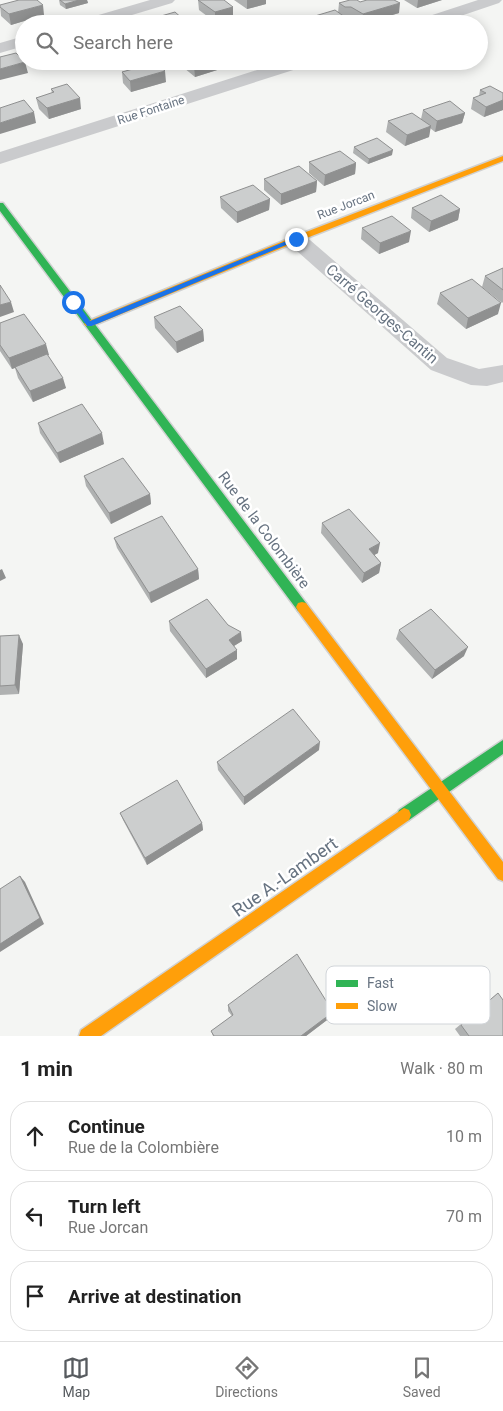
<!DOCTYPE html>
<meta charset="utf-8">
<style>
:root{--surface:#fff;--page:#f6f6f6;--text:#222;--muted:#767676;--line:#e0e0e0;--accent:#575b5f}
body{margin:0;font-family:Roboto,sans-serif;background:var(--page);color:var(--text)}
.stop{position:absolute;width:15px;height:15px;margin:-11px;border:4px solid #1a73e8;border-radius:50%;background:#fff}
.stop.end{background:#1a73e8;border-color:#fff;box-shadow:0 1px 5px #0008}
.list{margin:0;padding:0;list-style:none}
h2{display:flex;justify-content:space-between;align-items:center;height:65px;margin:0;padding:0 20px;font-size:21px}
h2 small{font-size:16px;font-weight:400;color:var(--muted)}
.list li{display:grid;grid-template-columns:32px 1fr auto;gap:15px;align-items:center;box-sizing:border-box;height:70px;margin:0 10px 10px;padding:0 10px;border:1px solid var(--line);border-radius:20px}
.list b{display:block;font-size:19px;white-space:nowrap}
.list p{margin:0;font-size:16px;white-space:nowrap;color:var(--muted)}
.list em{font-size:16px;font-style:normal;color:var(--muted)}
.icon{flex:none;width:28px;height:28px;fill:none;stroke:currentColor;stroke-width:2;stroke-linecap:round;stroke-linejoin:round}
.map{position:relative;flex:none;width:503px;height:1036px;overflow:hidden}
.search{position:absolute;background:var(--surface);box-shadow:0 2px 12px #0003;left:15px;right:15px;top:15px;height:55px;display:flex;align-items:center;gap:12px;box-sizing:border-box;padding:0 18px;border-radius:28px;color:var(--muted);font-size:19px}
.sheet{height:305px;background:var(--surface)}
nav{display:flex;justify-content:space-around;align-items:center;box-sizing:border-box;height:70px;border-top:1px solid var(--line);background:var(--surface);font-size:14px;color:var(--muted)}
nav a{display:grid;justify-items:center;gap:2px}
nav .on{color:var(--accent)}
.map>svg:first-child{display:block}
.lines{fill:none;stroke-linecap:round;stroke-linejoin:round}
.fast-casing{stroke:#d0d1d1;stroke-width:3}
.slow-casing{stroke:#d0d1d1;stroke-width:3}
.street{fill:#cacbcd;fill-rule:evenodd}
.fast{fill:#30b455;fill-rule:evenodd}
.slow{fill:#ff9f0a;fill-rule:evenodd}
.wall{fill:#afb1b1}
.shaded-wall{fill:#8f9090}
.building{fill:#cccece;stroke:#8f9090}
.route{fill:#1a73e8}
.labels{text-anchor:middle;stroke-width:5;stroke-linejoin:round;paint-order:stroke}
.far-street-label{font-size:12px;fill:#677381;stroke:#fff}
.street-label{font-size:15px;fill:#677381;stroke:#fff}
.near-street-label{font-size:18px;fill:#677381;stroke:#fff}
.key{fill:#fff;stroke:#d1d5d9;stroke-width:1}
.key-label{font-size:14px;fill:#677381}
</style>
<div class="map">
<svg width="503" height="1036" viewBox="0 0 503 1036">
<rect width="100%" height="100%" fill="#f4f5f3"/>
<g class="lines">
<defs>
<path id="fast" d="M 0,203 L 3,203 L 306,603 L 308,607 L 306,611 L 302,612 L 298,611 L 0,211 Z
M 503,740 L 503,754 L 409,820 L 404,822 L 399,820 L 397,815 L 399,810 Z"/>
<path id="slow" d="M 503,156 L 503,161 L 299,241 L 92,326 L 86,326 L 84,324 L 86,322 L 293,237 Z
M 302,602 L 306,603 L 503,862 L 503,881 L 498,879 L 298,611 L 296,607 L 298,603 Z
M 404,808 L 409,810 L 411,815 L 409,820 L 101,1036 L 79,1036 L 81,1030 Z"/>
</defs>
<use href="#fast" class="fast-casing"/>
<use href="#slow" class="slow-casing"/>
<path class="street" d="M 150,0 L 175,0 L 172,3 L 102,24 L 76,24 L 78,21 Z
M 478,0 L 502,0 L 499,3 L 437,24 L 412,24 L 414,21 Z
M 24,36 L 24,46 L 0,53 L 0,43 Z
M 285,61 L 311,61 L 309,65 L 0,164 L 0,152 Z
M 296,233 L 303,234 L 447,358 L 479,369 L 503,365 L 503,382 L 487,386 L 471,385 L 431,370 L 289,244 L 285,239 L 289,234 Z"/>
<use href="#fast" class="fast"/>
<use href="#slow" class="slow"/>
</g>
<path class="wall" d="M 59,0 L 87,0 L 88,3 L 66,9 L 60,5 Z
M 198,0 L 233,7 L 233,17 L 215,22 L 199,10 Z
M 234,0 L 266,0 L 266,4 L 247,9 Z
M 404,0 L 442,0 L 417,8 Z
M 360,2 L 399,13 L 363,24 L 350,17 L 346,17 L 349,24 L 295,24 L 295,22 L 338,13 L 339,3 Z
M 0,5 L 44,15 L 11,25 L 1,16 Z
M 154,18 L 184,20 L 185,24 L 155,24 Z
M 36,61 L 58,61 L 40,66 Z
M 184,61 L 233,61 L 233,65 L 195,77 L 184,68 Z
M 136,62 L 166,82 L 131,92 L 123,83 L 122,72 L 136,68 Z
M 51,89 L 81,109 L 49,119 L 39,109 L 36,98 L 52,93 Z
M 480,90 L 503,93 L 503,110 L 484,117 L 471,109 L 473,98 L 479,96 Z
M 423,110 L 465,113 L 462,123 L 435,132 L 430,128 L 429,137 L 405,146 L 386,132 L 388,121 L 421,119 Z
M 354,147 L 392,155 L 368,164 L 353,153 Z
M 309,162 L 356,163 L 355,174 L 324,186 L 309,173 Z
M 264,179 L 317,181 L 316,192 L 281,205 L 264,190 Z
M 220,197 L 270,199 L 269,210 L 237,223 L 221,208 Z
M 412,208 L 460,209 L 458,220 L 429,232 L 411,218 Z
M 362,228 L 409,242 L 379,254 L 361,239 Z
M 503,268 L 503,302 L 502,303 L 482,287 L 485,276 Z
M 440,293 L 498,314 L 466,329 L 437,304 Z
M 154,317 L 203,330 L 204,341 L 177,353 L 155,328 Z
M 0,323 L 49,355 L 47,355 L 66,388 L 33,402 L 18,378 L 15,368 L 12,369 L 0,351 Z
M 38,423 L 104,444 L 60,463 L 40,433 Z
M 84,476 L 150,494 L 151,504 L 111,524 L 86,486 Z
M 322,523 L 378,553 L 374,555 L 381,563 L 379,573 L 362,583 L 321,533 Z
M 114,538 L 198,569 L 199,579 L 151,603 L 117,548 Z
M 169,621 L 228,625 L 242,641 L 234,646 L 237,659 L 206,678 L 170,631 Z
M 399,630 L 464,656 L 432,679 L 396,639 Z
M 0,636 L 23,644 L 19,694 L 0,695 Z
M 319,750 L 244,805 L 218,770 L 217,762 Z
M 120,813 L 202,823 L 203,830 L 147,865 L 123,820 Z
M 498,993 L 503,1036 L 460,1036 L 455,1029 Z
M 228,1005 L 333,1012 L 331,1017 L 306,1036 L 213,1036 L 211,1031 L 232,1016 L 228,1011 Z"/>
<path class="shaded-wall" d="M 79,0 L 87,0 L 88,3 L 66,9 L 65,4 Z
M 247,0 L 266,0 L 266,4 L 247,9 Z
M 418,0 L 442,0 L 417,8 Z
M 400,3 L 399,13 L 362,24 L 363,14 Z
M 43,5 L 44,15 L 11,25 L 9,14 Z
M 233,7 L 233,17 L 215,22 L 215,12 Z
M 184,20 L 185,24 L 171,24 Z
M 349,20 L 349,24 L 335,24 Z
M 40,61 L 58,61 L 40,66 Z
M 211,61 L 233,61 L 233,65 L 195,77 L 194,66 Z
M 25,62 L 28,73 L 0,80 L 0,69 Z
M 165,71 L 166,82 L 131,92 L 130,81 Z
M 80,98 L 81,109 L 49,119 L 47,108 Z
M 503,100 L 503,110 L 484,117 L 486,107 Z
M 34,112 L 36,123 L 0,134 L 0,123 Z
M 465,113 L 462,123 L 435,132 L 437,121 Z
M 431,126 L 429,137 L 405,146 L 407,135 Z
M 393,150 L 392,155 L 368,164 L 369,159 Z
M 356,163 L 355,174 L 324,186 L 325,175 Z
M 317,181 L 316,192 L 281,205 L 281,194 Z
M 270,199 L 269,210 L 237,223 L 237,212 Z
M 460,209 L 458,220 L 429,232 L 431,221 Z
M 411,231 L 409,242 L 379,254 L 380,243 Z
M 11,302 L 14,312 L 0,317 L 0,305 Z
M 501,303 L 498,314 L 466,329 L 468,318 Z
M 203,330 L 204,341 L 177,353 L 176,342 Z
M 46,344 L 49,355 L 12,369 L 9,358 Z
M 63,378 L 66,388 L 33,402 L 30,391 Z
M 102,433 L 104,444 L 60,463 L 57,453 Z
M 150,494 L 151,504 L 111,524 L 109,513 Z
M 380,543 L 378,553 L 367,559 L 369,549 Z
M 381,563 L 379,573 L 362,583 L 364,573 Z
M 2,569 L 6,578 L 0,581 L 0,570 Z
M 198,569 L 199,579 L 151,603 L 149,593 Z
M 241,632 L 242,641 L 229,649 L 229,640 Z
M 19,635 L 23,644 L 19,694 L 15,685 Z
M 468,647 L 464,656 L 432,679 L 435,670 Z
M 237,650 L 237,659 L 206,678 L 206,669 Z
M 320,742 L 319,750 L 244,805 L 244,797 Z
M 202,823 L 203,830 L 147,865 L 145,858 Z
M 20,876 L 25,882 L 44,924 L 0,952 L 0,944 Z
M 333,1012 L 331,1017 L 306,1036 L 301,1036 Z"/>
<path class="building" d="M 19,0 L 37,0 L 43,5 L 9,14 L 0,7 L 0,5 Z
M 60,0 L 79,0 L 65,4 Z
M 198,0 L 224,0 L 233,7 L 215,12 Z
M 350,0 L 357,0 L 360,2 L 367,0 L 394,0 L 400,3 L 363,14 L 351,7 L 345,7 L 339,3 Z
M 335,10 L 349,20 L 335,24 L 297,24 L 295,22 Z
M 175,12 L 184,20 L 171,24 L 161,24 L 154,18 Z
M 16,53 L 25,62 L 0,69 L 0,57 Z
M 138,61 L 153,61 L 165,71 L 130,81 L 122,72 L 140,67 L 136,62 Z
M 188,61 L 211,61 L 194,66 Z
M 67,84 L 80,98 L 47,108 L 36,98 L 54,92 L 51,89 Z
M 490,86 L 503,93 L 503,100 L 486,107 L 473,98 L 486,93 L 480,90 Z
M 24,100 L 34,112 L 0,123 L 0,108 Z
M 450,101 L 465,113 L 437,121 L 423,110 Z
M 412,113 L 431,126 L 407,135 L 388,121 Z
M 377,138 L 393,150 L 369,159 L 354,147 Z
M 340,151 L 356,163 L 325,175 L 309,162 Z
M 299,166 L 317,181 L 281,194 L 264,179 Z
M 253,185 L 270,199 L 237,212 L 220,197 Z
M 441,195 L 460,209 L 431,221 L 412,208 Z
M 392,216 L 411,231 L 380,243 L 362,228 Z
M 503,268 L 503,290 L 485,276 Z
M 472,279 L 501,303 L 468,318 L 440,293 Z
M 0,285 L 11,302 L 0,305 Z
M 180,306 L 203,330 L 176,342 L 154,317 Z
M 24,314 L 46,344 L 9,358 L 0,345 L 0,323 Z
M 47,354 L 63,378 L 30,391 L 15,367 Z
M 82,404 L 102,433 L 57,453 L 38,423 Z
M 123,458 L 150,494 L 109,513 L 84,476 Z
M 349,509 L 380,543 L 369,549 L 381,563 L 364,573 L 322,523 Z
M 162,516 L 198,569 L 149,593 L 114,538 Z
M 207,599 L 228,625 L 241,632 L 229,640 L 237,650 L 206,669 L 169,621 Z
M 431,609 L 468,647 L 435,670 L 399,630 Z
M 19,635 L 15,685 L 0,686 L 0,636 Z
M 293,709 L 320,742 L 244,797 L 217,762 Z
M 177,780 L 202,823 L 145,858 L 120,813 Z
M 20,876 L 40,918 L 0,944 L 0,889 Z
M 297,954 L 333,1012 L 301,1036 L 214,1036 L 211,1031 L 233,1015 L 228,1005 Z
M 498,993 L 503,1000 L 503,1036 L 469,1036 L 461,1025 Z"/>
<path class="route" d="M 296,237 L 298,240 L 92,326 L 87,326 L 70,302 L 76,301 L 90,321 Z"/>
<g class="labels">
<g class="far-street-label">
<text transform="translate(151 110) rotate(-18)" y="4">Rue Fontaine</text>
<text transform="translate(346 205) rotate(-21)" y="4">Rue Jorcan</text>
</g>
<g class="street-label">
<text transform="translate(382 314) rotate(41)" y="5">Carré Georges-Cantin</text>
<text transform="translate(264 530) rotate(53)" y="5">Rue de la Colombière</text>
</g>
<g class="near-street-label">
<text transform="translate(285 877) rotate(-35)" y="6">Rue A.-Lambert</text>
</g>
</g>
<rect x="326" y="966" width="164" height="58" rx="8" class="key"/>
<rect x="336" y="980" width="22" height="7" fill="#30b455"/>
<rect x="336" y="1003" width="22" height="6" fill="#ff9f0a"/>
<g class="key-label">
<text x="367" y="988">Fast</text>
<text x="367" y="1011">Slow</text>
</g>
</svg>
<div class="stop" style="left:73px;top:302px"></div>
<div class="stop end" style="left:296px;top:239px"></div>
<div class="search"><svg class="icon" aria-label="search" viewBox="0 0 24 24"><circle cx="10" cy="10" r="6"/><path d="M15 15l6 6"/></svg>Search here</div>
</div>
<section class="sheet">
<h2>1 min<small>Walk · 80 m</small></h2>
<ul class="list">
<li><svg class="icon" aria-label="ahead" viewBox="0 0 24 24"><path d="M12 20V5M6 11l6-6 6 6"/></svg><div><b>Continue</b><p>Rue de la Colombière</p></div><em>10 m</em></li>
<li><svg class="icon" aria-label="left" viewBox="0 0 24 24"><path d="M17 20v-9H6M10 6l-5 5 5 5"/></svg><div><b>Turn left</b><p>Rue Jorcan</p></div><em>70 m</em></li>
<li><svg class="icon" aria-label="arrive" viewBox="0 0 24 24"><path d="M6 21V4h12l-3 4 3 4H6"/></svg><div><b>Arrive at destination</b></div></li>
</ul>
</section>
<nav>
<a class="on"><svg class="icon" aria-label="map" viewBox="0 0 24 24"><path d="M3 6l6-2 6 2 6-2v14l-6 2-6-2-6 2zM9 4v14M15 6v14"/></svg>Map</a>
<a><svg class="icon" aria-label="directions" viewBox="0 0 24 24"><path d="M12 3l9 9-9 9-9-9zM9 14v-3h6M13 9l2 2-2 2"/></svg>Directions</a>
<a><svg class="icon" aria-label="saved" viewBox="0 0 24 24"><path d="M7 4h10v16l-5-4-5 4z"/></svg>Saved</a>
</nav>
